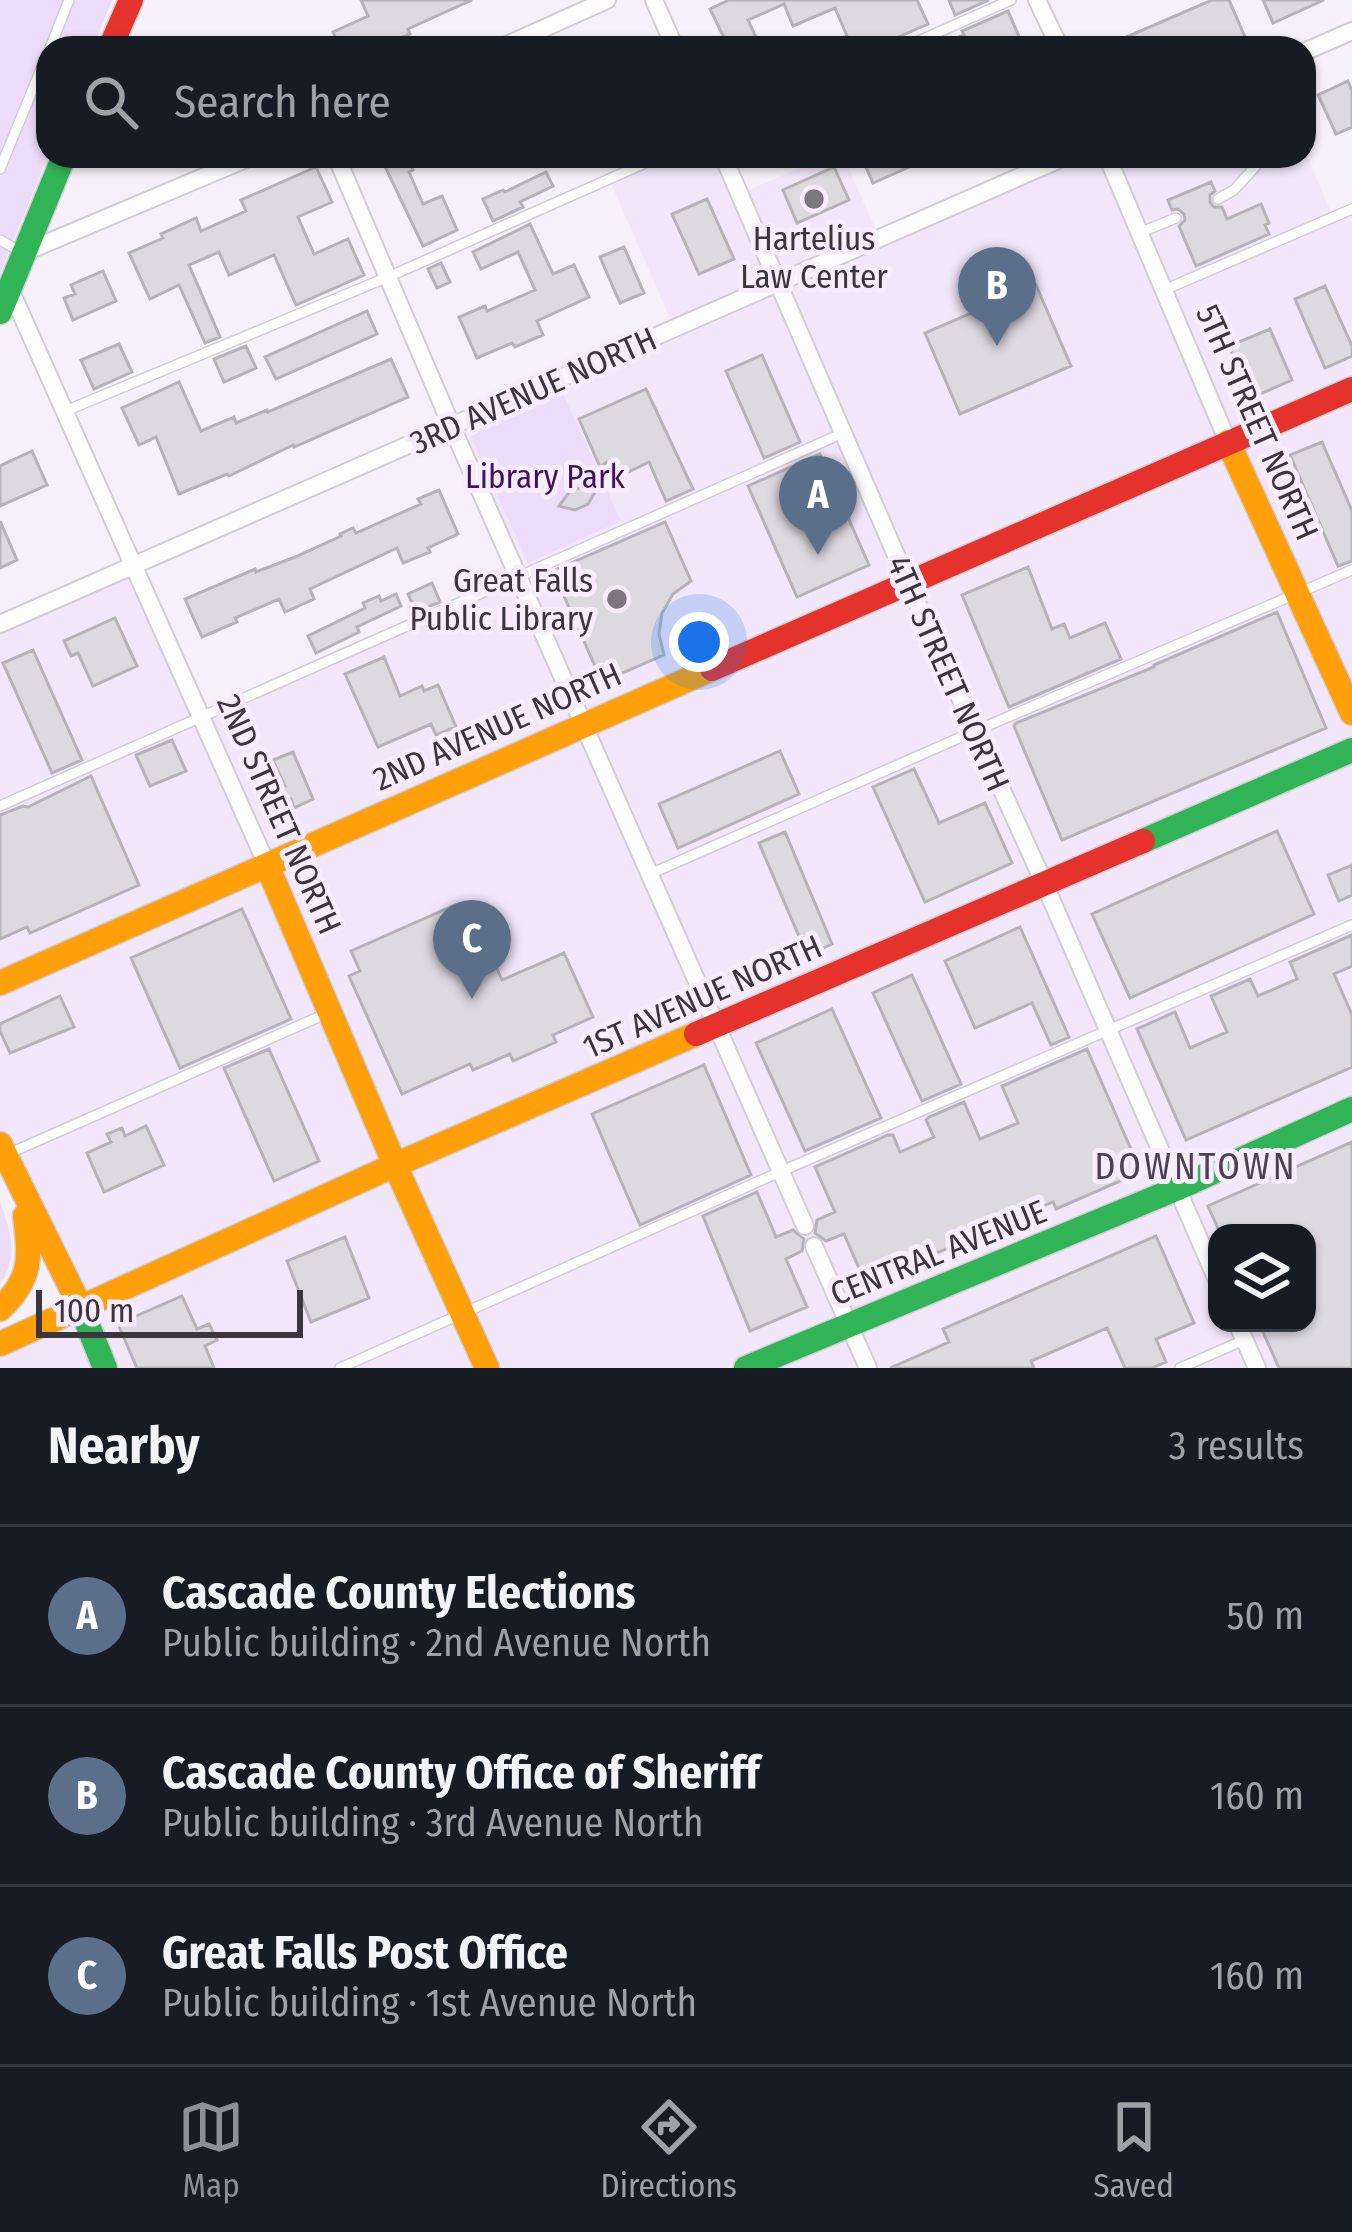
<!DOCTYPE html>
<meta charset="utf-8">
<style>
:root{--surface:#171b24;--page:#20242c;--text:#f1f3f6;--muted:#9ea1a6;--line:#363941;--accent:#8c9099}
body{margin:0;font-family:"Fira Sans Condensed",sans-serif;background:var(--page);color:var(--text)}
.controls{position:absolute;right:36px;bottom:36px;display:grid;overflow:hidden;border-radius:24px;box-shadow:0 3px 9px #0004}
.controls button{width:108px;height:108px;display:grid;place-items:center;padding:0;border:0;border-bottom:3px solid var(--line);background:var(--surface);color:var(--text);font:60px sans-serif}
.scale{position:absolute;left:36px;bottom:30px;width:267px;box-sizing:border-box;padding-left:12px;border:6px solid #3b363e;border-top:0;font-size:33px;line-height:42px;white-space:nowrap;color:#3b363e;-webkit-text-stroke:9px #f6ecfd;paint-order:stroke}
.you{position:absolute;left:699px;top:642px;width:42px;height:42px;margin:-30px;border:9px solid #fff;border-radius:50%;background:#1a73e8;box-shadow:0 0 0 18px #1a73e833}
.badge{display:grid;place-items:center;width:78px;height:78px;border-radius:50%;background:var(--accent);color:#fff;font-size:39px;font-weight:700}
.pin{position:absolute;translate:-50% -99px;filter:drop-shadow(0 3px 6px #0008)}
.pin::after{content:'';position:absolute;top:63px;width:42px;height:36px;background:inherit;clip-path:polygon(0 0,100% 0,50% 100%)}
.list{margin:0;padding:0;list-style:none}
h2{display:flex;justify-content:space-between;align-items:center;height:156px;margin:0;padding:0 48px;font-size:51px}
h2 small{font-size:39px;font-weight:400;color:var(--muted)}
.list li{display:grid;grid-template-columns:78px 1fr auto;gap:36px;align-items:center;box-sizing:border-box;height:180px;padding:0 48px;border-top:3px solid var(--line)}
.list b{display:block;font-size:45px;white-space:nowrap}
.list p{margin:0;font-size:39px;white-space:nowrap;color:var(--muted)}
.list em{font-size:39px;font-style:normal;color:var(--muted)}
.icon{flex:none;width:66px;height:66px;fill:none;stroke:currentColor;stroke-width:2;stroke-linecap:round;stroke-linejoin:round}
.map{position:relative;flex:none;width:1352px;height:1368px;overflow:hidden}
.search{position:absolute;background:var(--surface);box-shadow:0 3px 9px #0004;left:36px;right:36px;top:36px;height:132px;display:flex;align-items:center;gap:30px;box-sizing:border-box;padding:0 42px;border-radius:36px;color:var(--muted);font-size:45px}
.sheet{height:696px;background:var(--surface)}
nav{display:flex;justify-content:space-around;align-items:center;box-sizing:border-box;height:168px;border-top:3px solid var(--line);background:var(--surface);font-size:33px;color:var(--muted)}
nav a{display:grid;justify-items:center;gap:6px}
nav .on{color:var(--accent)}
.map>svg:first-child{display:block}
.built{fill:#f1e6fa;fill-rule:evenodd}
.green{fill:#eddcf9}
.building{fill:#ddd9e1;stroke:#b6b2ba;stroke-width:3}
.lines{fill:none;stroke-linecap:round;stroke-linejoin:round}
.lane-casing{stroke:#d1cdd5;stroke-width:12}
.street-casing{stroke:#d1cdd5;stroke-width:20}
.fast-casing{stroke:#d1cdd5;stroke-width:27}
.slow-casing{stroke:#d1cdd5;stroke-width:27}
.jam-casing{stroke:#d1cdd5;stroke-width:27}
.lane{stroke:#fefdfe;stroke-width:9}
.street{stroke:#fefdfe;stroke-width:16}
.fast{stroke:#30b455;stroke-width:24}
.slow{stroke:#ff9f0a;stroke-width:24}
.jam{stroke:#e5322d;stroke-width:24}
.poi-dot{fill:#7c777f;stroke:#f6ecfd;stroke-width:4.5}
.labels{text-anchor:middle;stroke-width:10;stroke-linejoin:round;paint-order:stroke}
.poi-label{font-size:33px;fill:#3b363e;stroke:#f6ecfd}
.street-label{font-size:33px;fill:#3b363e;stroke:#f6ecfd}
.park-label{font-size:33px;fill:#401359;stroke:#f6ecfd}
.neighbourhood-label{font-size:36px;letter-spacing:3px;fill:#4b4152;stroke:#f6ecfd}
</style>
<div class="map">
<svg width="1352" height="1368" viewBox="0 0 1352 1368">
<rect width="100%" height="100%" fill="#f5f0f9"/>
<path class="built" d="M 1304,149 L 1333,217 L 1352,209 L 1352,1368 L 0,1368 L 0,1344 L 80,1308 L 0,1144 L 0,624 L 134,566 L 201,716 L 517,577 L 452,427 L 674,327 L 609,179 L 661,156 L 723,156 L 740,194 L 827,156 L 843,156 L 879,237 L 1067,156 L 1304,156 ZM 1217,1233 L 1307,1233 L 1307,1323 L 1217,1323 Z"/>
<path class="green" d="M 0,0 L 112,0 L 93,48 L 48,48 L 48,156 L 0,273 Z
M 561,389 L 621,521 L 528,563 L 468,431 Z
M 0,1202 C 11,1231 19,1257 0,1284 Z"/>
<path class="building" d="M 361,0 L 472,0 L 408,29 L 410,34 L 377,48 L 340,48 L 333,32 L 368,16 Z
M 729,0 L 917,0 L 928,24 L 873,48 L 819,48 L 847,36 L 835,8 L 793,26 L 784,4 L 748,20 L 761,48 L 729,48 L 710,9 Z
M 949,0 L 989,0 L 955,15 Z
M 1212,0 L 1229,0 L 1245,37 L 1219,48 L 1101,48 Z
M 1263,0 L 1324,0 L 1273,23 Z
M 1008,11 L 1024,48 L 933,48 L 964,35 L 962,31 Z
M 1348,81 L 1352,91 L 1352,127 L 1336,134 L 1318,95 Z
M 380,156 L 407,156 L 413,170 L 409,172 L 423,204 L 442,196 L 457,230 L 423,246 Z
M 861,156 L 934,156 L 873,183 Z
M 316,167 L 332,202 L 298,217 L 314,254 L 348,239 L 364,275 L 296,305 L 274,255 L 229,275 L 219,252 L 189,265 L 220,337 L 205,343 L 179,285 L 150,299 L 129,253 L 163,238 L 161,234 L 196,218 L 201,231 L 246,211 L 241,200 Z
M 834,167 L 849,200 L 797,223 L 783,190 Z
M 546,172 L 553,186 L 520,202 L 523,207 L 493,221 L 483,199 L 503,190 L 505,192 Z
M 1211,182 L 1215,191 L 1210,195 L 1210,202 L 1214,207 L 1222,207 L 1227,219 L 1261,204 L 1269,223 L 1265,225 L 1269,234 L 1196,266 L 1179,226 L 1185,220 L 1184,214 L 1178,209 L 1172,210 L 1168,200 Z
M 707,199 L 734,259 L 699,274 L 672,214 Z
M 530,224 L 553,274 L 574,265 L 589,297 L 537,321 L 543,335 L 515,347 L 512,343 L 477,358 L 459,317 L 485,306 L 487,311 L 535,290 L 518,252 L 481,269 L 473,252 Z
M 624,247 L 644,293 L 620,303 L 600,257 Z
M 441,263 L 450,282 L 437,288 L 428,269 Z
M 103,271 L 116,301 L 73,320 L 64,298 L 75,294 L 71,285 Z
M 1036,285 L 1071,366 L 960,414 L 925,333 Z
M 1325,286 L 1352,346 L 1352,356 L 1325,368 L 1295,299 Z
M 367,311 L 377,334 L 276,379 L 265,357 Z
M 1270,329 L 1292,380 L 1251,398 L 1229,346 Z
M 119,344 L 132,372 L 94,389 L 81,360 Z
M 246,346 L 256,368 L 224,382 L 214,359 Z
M 762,355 L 800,442 L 764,458 L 726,371 Z
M 391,359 L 408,397 L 294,447 L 293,445 L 229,476 L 227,474 L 179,494 L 156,437 L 139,445 L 122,408 L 179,382 L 201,431 L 234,417 L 236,423 L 267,410 L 268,412 Z
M 646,389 L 693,489 L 666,501 L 649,462 L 618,477 L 610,460 L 600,467 L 579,419 Z
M 1322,442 L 1352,511 L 1352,561 L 1338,566 L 1290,455 Z
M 32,451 L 47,485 L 0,506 L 0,466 Z
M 820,454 L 869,565 L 797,597 L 748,486 Z
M 582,487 L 597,489 L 588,504 L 575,510 L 559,506 L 570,491 Z
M 439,490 L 458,534 L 428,548 L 430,552 L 403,563 L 397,548 L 310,589 L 314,599 L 285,612 L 279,599 L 235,618 L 237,622 L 202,637 L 185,599 L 255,569 L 256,572 L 295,557 L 341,536 L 340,534 L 353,528 L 356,533 L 421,504 L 418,499 Z
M 0,521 L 17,560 L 0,568 Z
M 665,522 L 691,581 L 673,594 L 662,613 L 659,634 L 664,655 L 602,682 L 553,571 Z
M 1028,567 L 1052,629 L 1064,624 L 1070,638 L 1105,623 L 1121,659 L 1009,707 L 962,595 Z
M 432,583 L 440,602 L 416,612 L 408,594 Z
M 396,594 L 401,606 L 357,627 L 359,632 L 316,653 L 308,636 L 365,608 L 363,603 L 379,596 L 381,601 Z
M 1277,612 L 1326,728 L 1062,840 L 1014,726 L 1016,723 L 1154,667 L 1154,665 Z
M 115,618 L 137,666 L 93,686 L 78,653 L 71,656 L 64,641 Z
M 33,650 L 82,760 L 52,773 L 3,663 Z
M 384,657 L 400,696 L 422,686 L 424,691 L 438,685 L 456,727 L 436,735 L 431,724 L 378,747 L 345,674 Z
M 172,740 L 186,771 L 150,786 L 136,755 Z
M 780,751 L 799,794 L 678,848 L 659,804 Z
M 293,752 L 313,799 L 294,808 L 291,799 L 271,807 L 266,794 L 285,786 L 273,760 Z
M 914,769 L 939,823 L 985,803 L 1012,863 L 925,902 L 873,787 Z
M 91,776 L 139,885 L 30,933 L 27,927 L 0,939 L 0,815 L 23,806 L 28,807 Z
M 1277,831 L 1314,914 L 1130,998 L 1092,914 Z
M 785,832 L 832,944 L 807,955 L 759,843 Z
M 1352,865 L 1352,895 L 1339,901 L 1328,875 Z
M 455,905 L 464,926 L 476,920 L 502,980 L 564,953 L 593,1017 L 553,1035 L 556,1042 L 513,1061 L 510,1054 L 473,1070 L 470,1064 L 402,1094 L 349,976 L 360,971 L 351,951 Z
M 242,909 L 291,1019 L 180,1068 L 131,958 Z
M 1020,927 L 1069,1037 L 1051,1045 L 1032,1003 L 975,1028 L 945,961 Z
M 1352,935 L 1352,966 L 1334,974 L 1352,1015 L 1352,1067 L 1186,1140 L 1137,1029 L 1175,1012 L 1190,1048 L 1227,1032 L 1211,996 L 1250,979 L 1258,996 L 1297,979 L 1290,962 Z
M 912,975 L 961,1084 L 922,1101 L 873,993 Z
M 60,996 L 74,1027 L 10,1053 L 0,1031 L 0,1024 Z
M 832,1009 L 881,1118 L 805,1151 L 756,1043 Z
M 269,1049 L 319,1161 L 274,1181 L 224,1068 Z
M 1087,1049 L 1141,1172 L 1056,1209 L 1053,1202 L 866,1284 L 844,1234 L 826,1241 L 815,1233 L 817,1220 L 835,1212 L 815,1167 L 888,1135 L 893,1135 L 900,1152 L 934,1137 L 926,1120 L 929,1117 L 964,1102 L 980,1139 L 1018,1123 L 1002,1086 Z
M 704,1065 L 751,1175 L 640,1225 L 592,1114 Z
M 146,1126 L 164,1165 L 104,1192 L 87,1153 L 111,1142 L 107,1134 L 122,1128 L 125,1136 Z
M 1352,1142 L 1352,1368 L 1279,1368 L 1259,1323 L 1307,1323 L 1307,1233 L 1220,1233 L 1208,1206 Z
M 757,1192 L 776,1237 L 793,1230 L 804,1239 L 802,1251 L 786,1259 L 807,1307 L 750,1331 L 703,1216 Z
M 1156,1236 L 1194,1323 L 1156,1339 L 1166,1362 L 1152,1368 L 1125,1368 L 1107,1328 L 1031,1361 L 1034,1368 L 890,1368 L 949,1342 L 943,1329 Z
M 345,1237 L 369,1298 L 311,1322 L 287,1261 Z
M 182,1296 L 197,1329 L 209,1324 L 217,1340 L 205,1346 L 214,1368 L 137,1368 L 118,1324 Z"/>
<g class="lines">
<defs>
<path id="lane" d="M 50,48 L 69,0
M 903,48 L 1011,0
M 0,169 L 48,52
M 1218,199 L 1234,190 L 1265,156
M 1139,233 L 1176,218
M 0,240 L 23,253
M 1164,290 L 1352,209
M 63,412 L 388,277 L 661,156
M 0,806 L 843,433
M 650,874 L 975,731 L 1352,570
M 10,1153 L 330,1012
M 340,1368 L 782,1171 L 1352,925
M 1180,1368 L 1244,1340"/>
<path id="street" d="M 654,0 L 675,48
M 1037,0 L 1060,48
M 500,48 L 607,0
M 1304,52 L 1352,31
M 336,156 L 452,427 L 805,1226
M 723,156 L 909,585 L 1044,883 L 1217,1280
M 1107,156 L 1228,442
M 23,253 L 253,156
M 10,289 L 267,865
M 0,624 L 1067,156
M 814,1246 L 868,1368
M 1237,1323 L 1257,1368"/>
<path id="fast" d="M 0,312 L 64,156
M 1143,841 L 1352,750
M 81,1308 L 105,1368
M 746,1368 L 1176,1189 L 1352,1109"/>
<path id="slow" d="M 1228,442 L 1352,713
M 267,865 L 395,1165 L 487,1368
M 0,983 L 712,669
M 0,1144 L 81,1308
M 0,1309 C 32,1279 31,1257 25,1216
M 0,1344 L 395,1165 L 696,1034"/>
<path id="jam" d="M 110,48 L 131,0
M 712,669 L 1352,389
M 696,1034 L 1143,841"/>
</defs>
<use href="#lane" class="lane-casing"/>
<use href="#street" class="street-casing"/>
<use href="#fast" class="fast-casing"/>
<use href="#slow" class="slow-casing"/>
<use href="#jam" class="jam-casing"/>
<use href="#lane" class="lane"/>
<use href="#street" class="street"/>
<use href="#fast" class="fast"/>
<use href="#slow" class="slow"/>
<use href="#jam" class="jam"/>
</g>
<g class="poi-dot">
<circle cx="814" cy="199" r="12"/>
<circle cx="617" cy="599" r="12"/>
</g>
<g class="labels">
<g class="poi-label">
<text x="814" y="250">Hartelius<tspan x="814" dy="38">Law Center</tspan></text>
<text x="593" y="592" text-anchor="end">Great Falls<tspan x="593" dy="38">Public Library</tspan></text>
</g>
<g class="street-label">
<text transform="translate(533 390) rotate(-24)" y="12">3RD AVENUE NORTH</text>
<text transform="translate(1258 422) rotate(66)" y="12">5TH STREET NORTH</text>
<text transform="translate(949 673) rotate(66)" y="12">4TH STREET NORTH</text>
<text transform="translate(497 726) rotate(-24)" y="12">2ND AVENUE NORTH</text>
<text transform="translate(280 814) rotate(66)" y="12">2ND STREET NORTH</text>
<text transform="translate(702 996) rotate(-24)" y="12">1ST AVENUE NORTH</text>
<text transform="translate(938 1252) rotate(-22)" y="12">CENTRAL AVENUE</text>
</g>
<g class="park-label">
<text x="545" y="488">Library Park</text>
</g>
<g class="neighbourhood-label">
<text x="1196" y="1179">DOWNTOWN</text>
</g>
</g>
</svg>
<div class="controls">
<button><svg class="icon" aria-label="layers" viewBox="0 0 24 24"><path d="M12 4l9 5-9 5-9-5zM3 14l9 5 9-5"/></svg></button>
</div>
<div class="scale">100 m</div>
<div class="you"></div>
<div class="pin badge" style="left:818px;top:555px;background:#5c6f8a">A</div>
<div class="pin badge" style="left:997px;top:346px;background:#5c6f8a">B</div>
<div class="pin badge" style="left:472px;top:999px;background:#5c6f8a">C</div>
<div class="search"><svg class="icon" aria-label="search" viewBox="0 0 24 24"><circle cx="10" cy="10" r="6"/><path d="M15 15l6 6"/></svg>Search here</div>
</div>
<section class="sheet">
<h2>Nearby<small>3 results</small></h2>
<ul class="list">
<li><span class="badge" style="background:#5c6f8a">A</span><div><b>Cascade County Elections</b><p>Public building · 2nd Avenue North</p></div><em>50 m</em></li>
<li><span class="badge" style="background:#5c6f8a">B</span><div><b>Cascade County Office of Sheriff</b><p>Public building · 3rd Avenue North</p></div><em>160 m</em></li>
<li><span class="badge" style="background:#5c6f8a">C</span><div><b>Great Falls Post Office</b><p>Public building · 1st Avenue North</p></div><em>160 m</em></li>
</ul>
</section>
<nav>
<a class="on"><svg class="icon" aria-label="map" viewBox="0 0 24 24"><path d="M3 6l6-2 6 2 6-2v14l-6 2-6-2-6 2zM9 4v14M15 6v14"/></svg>Map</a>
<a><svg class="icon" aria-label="directions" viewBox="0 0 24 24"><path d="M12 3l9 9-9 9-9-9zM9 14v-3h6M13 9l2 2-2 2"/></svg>Directions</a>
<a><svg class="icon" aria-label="saved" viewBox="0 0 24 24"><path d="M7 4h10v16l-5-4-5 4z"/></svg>Saved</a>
</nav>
